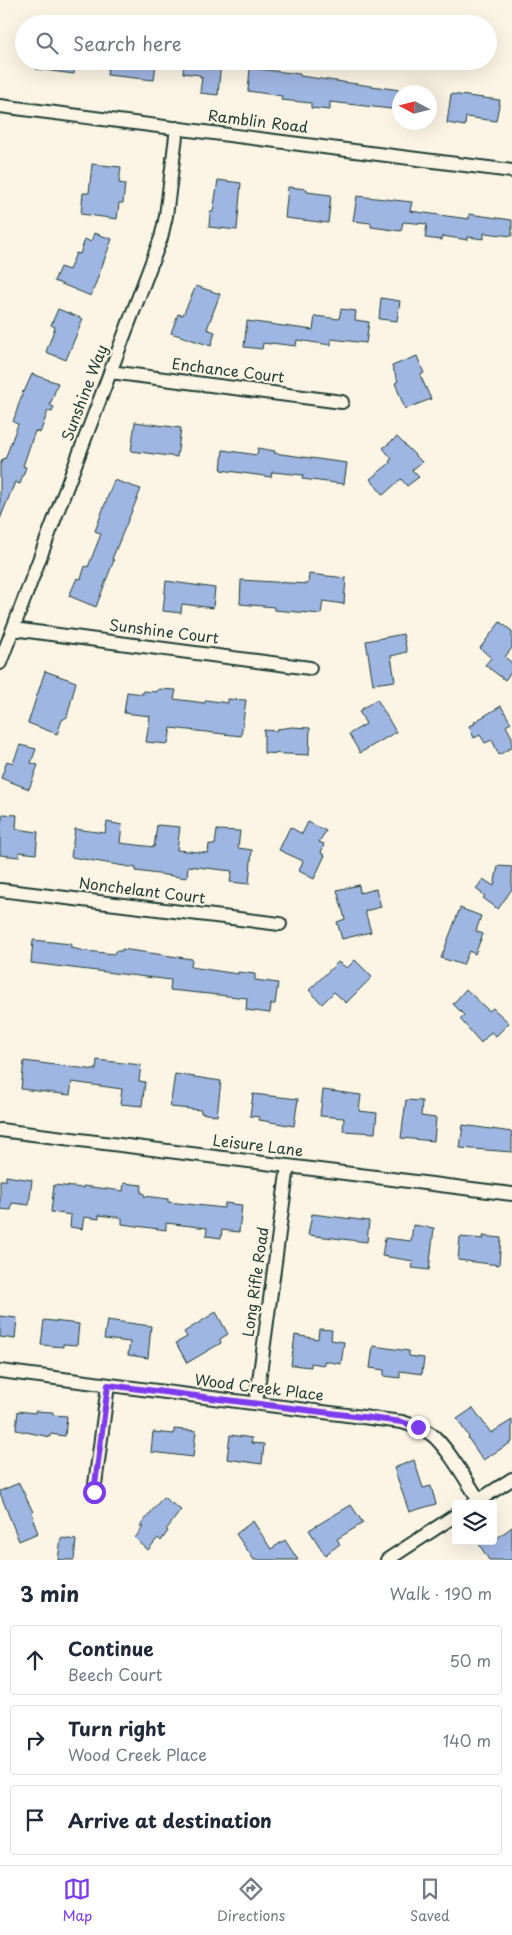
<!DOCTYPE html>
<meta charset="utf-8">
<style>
:root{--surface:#fff;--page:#f6f6f7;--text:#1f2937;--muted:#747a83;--line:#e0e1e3;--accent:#7c3aed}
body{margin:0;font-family:"Playpen Sans",sans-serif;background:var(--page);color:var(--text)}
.controls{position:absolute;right:15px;bottom:15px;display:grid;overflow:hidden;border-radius:5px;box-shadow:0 5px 20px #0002}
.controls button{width:45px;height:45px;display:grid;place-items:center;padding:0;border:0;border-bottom:1px solid var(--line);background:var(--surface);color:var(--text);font:25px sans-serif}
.compass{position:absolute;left:392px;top:85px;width:45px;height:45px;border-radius:50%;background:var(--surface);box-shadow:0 5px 20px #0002;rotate:277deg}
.stop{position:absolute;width:15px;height:15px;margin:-11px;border:4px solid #7c3aed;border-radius:50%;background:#fff}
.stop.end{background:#7c3aed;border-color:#fff;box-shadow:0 1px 5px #0008}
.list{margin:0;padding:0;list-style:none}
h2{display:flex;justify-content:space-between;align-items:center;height:65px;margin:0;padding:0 20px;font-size:21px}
h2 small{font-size:16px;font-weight:400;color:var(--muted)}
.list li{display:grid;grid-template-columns:32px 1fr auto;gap:15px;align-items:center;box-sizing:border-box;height:70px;margin:0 10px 10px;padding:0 10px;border:1px solid var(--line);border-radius:5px}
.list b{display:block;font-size:19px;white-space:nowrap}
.list p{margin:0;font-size:16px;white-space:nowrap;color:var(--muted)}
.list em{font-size:16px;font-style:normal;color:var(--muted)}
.icon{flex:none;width:28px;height:28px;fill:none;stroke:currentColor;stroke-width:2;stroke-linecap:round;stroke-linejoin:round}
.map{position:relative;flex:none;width:512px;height:1560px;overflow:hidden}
.search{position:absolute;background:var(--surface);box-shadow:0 5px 20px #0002;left:15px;right:15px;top:15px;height:55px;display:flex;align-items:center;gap:12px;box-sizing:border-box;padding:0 18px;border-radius:28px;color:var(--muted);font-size:19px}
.sheet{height:305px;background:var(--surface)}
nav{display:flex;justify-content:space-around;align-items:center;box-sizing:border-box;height:70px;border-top:1px solid var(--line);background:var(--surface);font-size:14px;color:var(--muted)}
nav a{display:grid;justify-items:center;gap:2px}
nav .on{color:var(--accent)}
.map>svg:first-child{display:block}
.building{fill:#9fb5e2;stroke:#1f3d34}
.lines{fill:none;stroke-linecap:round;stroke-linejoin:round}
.street-casing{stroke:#1f3d34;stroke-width:16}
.street{stroke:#fcf5e5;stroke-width:12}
.route{stroke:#7c3aed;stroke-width:6}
.labels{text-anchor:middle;stroke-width:4;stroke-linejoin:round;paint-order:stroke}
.street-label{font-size:15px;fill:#1f3d34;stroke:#fcf5e5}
</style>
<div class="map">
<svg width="512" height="1560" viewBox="0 0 512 1560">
<rect width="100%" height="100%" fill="#fcf5e5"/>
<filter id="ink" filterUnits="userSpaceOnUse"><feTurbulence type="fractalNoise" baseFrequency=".02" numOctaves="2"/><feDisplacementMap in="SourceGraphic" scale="10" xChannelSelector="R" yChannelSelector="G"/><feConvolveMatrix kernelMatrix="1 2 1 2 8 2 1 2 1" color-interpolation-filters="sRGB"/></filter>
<g filter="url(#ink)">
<path class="building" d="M 37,61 L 75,61 L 74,74 L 36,69 Z
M 109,61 L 156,63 L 154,80 L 107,75 Z
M 184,61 L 221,61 L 218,95 L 200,93 L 202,77 L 200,77 L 200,75 L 183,73 Z
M 250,68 L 300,74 L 300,76 L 400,90 L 400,110 L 330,102 L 330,110 L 311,108 L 311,103 L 281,100 L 282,96 L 248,91 Z
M 451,94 L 500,100 L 496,121 L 466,117 L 465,126 L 447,123 Z
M 92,164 L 121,167 L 119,183 L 125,184 L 123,203 L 119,203 L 117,219 L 81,214 L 83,193 L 89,193 Z
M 218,180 L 241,183 L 237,230 L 209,227 L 210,212 L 213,212 Z
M 288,187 L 307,189 L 307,192 L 331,195 L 328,223 L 285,218 Z
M 357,196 L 412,202 L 410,211 L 469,219 L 469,214 L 512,220 L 512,236 L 484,233 L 484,239 L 468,237 L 468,240 L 442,236 L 442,240 L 425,238 L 427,224 L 403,222 L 401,231 L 371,227 L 371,223 L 353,221 Z
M 94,233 L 112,239 L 91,296 L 54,281 L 60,267 L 69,270 L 76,253 L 80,254 L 85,239 L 91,242 Z
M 196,286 L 220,294 L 207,329 L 215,332 L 211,346 L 171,333 L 178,314 L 183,315 Z
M 381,298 L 400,301 L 397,321 L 379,319 Z
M 58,309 L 83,319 L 66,360 L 46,352 L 55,327 L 51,325 Z
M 341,309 L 356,311 L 355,320 L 369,322 L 366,343 L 331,339 L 331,345 L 297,340 L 296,346 L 271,343 L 271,344 L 263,343 L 262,349 L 244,347 L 247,321 L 313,330 L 315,316 L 339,319 Z
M 417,356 L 424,373 L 420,375 L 431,399 L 405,409 L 395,383 L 398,381 L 392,366 Z
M 32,374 L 58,383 L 50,405 L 54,407 L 52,412 L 48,411 L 40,433 L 35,431 L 23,466 L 26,467 L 20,484 L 15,482 L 0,519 L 0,465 L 3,458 L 5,459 L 18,424 L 13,422 L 23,391 L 24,392 Z
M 135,422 L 181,428 L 177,457 L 131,451 Z
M 397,437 L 422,462 L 412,470 L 419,477 L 407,486 L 401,479 L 383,495 L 370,479 L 390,463 L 389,461 L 392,459 L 383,448 Z
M 258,448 L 275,451 L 274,453 L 347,463 L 344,484 L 302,479 L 303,475 L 272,472 L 271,477 L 221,470 L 223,450 L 257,455 Z
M 114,480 L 141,489 L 112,559 L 114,560 L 96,607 L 69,596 L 77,578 L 81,579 L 85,566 L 88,567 L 101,534 L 95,531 Z
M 309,574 L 346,578 L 344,604 L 323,601 L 321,614 L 274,610 L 274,607 L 240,604 L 241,580 L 308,584 Z
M 166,581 L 215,588 L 213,608 L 182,604 L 181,613 L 163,611 Z
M 500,622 L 512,631 L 512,648 L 505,657 L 512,663 L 512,671 L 505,680 L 485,665 L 491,658 L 480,648 Z
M 403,634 L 407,652 L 391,656 L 395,681 L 373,684 L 366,641 Z
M 45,671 L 76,682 L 67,717 L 62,720 L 57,734 L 28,723 Z
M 158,689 L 176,690 L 174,699 L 205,703 L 206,700 L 228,703 L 228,699 L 246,700 L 241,736 L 171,728 L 168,744 L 146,742 L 150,716 L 124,713 L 127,692 L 143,694 L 143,691 L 157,692 Z
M 377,699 L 396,732 L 360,753 L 349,734 L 366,724 L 359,711 Z
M 501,706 L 511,723 L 506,726 L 512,737 L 512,747 L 499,755 L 492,740 L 485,743 L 480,735 L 474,738 L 469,726 L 475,724 L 474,722 Z
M 292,727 L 310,728 L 309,755 L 264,753 L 264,730 L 276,731 L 277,729 Z
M 20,745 L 36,749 L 31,763 L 38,765 L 29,789 L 1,778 L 7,761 L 13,763 Z
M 3,814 L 17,815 L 16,829 L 38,832 L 36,854 L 19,852 L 19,857 L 0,855 L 0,828 Z
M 107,822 L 122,825 L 120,843 L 154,847 L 157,825 L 180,827 L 177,850 L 208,853 L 209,844 L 215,845 L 217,830 L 240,831 L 238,848 L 252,850 L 249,884 L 230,882 L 232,871 L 188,866 L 187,878 L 136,871 L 136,868 L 71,857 L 75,829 L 105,833 Z
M 308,822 L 326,831 L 319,842 L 324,844 L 321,853 L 325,855 L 314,879 L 299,871 L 303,861 L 279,850 L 290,827 L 302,834 Z
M 498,866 L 512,867 L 512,889 L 498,909 L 483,898 L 485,896 L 476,889 L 483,879 L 494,886 Z
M 359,885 L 360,893 L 376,889 L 381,907 L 365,911 L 371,932 L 342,939 L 337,922 L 345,919 L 337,890 Z
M 460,908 L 481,916 L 476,931 L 483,934 L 475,954 L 469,951 L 463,965 L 441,958 Z
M 33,940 L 71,944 L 71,948 L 86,951 L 115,954 L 115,951 L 122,951 L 122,949 L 192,959 L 191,967 L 238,974 L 238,972 L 255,974 L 255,980 L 278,983 L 275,1004 L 271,1004 L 270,1013 L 246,1010 L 247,998 L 170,990 L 171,980 L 31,963 Z
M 355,960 L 372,977 L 346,1003 L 334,992 L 322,1004 L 309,990 L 338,962 L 347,968 Z
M 466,989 L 489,1011 L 493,1008 L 509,1023 L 496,1036 L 491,1032 L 481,1043 L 460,1019 L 464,1015 L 453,1004 Z
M 97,1060 L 141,1065 L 139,1081 L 145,1082 L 142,1106 L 120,1104 L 122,1089 L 72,1082 L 70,1095 L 21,1089 L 24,1061 L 96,1070 Z
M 175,1074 L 221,1081 L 217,1116 L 201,1113 L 201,1110 L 170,1107 Z
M 323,1090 L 361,1095 L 359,1111 L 377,1113 L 375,1133 L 343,1131 L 344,1118 L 320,1116 Z
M 253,1094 L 298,1099 L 294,1126 L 259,1120 L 259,1117 L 250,1116 Z
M 406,1100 L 422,1101 L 421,1116 L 436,1118 L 434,1141 L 401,1138 Z
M 463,1125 L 512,1132 L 512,1152 L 460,1148 Z
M 6,1176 L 32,1180 L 29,1205 L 12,1203 L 11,1210 L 0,1209 L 0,1180 L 6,1180 Z
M 124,1183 L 142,1185 L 141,1193 L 144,1193 L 144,1196 L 168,1199 L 168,1202 L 224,1208 L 225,1203 L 242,1205 L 239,1232 L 222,1230 L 221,1238 L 206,1236 L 207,1228 L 166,1223 L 166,1230 L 122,1224 L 122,1218 L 99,1215 L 99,1219 L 84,1217 L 82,1229 L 70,1227 L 71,1215 L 51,1212 L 54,1185 L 83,1188 L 83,1186 L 123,1191 Z
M 312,1214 L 369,1221 L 367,1242 L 308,1235 Z
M 413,1225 L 434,1228 L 429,1270 L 412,1268 L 413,1261 L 382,1256 L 385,1238 L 411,1241 Z
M 483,1236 L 501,1238 L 499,1265 L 458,1260 L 460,1237 L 484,1239 Z
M 216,1312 L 228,1334 L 220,1339 L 221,1343 L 187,1363 L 176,1343 L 187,1337 L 184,1332 Z
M 0,1316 L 17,1318 L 15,1339 L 0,1337 Z
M 44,1320 L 79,1324 L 77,1345 L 63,1344 L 63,1347 L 41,1345 Z
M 107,1320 L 151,1326 L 148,1358 L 128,1355 L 130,1342 L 104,1339 Z
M 319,1329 L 332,1330 L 331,1340 L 344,1342 L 341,1364 L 324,1361 L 324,1365 L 311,1363 L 311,1367 L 291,1365 L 295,1335 L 318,1339 Z
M 373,1346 L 409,1351 L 409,1356 L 424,1358 L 422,1374 L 400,1371 L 400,1378 L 384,1376 L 384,1370 L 370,1368 Z
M 473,1408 L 491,1433 L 512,1420 L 512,1442 L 483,1460 L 468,1438 L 469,1437 L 457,1419 Z
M 18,1411 L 35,1413 L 35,1411 L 53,1412 L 53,1415 L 67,1416 L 65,1436 L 50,1434 L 50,1437 L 16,1430 Z
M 174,1429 L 196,1431 L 193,1457 L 151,1452 L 153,1432 L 174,1434 Z
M 230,1435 L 252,1438 L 251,1443 L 264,1444 L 262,1464 L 227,1459 Z
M 414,1460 L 423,1488 L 431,1486 L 436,1504 L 409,1512 L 394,1468 Z
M 19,1483 L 33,1512 L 32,1512 L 34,1519 L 33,1520 L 38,1533 L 19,1541 L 0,1493 L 0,1491 Z
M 163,1497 L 181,1510 L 166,1530 L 168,1531 L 161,1541 L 158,1538 L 148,1550 L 135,1538 L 143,1527 L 140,1526 Z
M 351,1505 L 363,1523 L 337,1539 L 340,1544 L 325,1555 L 309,1530 Z
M 253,1521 L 271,1549 L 285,1540 L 298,1560 L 254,1560 L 236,1534 Z
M 512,1527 L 512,1560 L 489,1560 L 477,1541 L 493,1541 Z
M 61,1538 L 76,1540 L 74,1560 L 58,1560 Z"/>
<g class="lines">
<defs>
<path id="street" d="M 0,106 L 512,171
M 110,372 L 342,402
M 13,629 L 310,668
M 0,663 L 161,238 L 166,216 L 177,128
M 0,890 L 280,924
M 0,1130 L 512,1194
M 0,1371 L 402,1422 C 412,1425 422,1428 431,1434 C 447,1446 467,1482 479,1500
M 256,1403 L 288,1166
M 94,1492 L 108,1385
M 473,1504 L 512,1479
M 387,1560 L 456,1515"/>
</defs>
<use href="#street" class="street-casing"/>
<use href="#street" class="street"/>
</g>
</g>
<g class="lines" filter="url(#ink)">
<path class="route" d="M 94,1492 L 108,1385 L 402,1422 L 418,1427"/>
</g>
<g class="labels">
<g class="street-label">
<text transform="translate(258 122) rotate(7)" y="5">Ramblin Road</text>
<text transform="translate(228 371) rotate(7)" y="5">Enchance Court</text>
<text transform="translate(85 393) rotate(-69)" y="5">Sunshine Way</text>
<text transform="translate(164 632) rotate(7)" y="5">Sunshine Court</text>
<text transform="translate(142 891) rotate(7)" y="5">Nonchelant Court</text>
<text transform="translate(258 1146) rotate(7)" y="5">Leisure Lane</text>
<text transform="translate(256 1282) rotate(-82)" y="5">Long Rifle Road</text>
<text transform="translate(259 1388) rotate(7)" y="5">Wood Creek Place</text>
</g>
</g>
</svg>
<div class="controls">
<button><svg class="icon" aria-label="layers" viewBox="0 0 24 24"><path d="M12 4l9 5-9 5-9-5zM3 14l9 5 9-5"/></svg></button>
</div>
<svg class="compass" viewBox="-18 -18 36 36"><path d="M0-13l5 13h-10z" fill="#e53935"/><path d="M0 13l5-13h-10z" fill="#747a83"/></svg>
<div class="stop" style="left:94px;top:1492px"></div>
<div class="stop end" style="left:418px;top:1427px"></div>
<div class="search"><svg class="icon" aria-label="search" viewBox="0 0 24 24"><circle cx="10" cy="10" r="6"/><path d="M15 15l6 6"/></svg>Search here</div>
</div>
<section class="sheet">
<h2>3 min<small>Walk · 190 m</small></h2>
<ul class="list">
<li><svg class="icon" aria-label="ahead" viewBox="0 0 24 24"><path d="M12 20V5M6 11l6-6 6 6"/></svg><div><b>Continue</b><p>Beech Court</p></div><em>50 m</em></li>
<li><svg class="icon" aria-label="right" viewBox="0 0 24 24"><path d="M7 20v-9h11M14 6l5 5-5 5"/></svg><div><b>Turn right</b><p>Wood Creek Place</p></div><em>140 m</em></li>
<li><svg class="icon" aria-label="arrive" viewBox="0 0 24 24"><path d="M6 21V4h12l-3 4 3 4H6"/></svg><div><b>Arrive at destination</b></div></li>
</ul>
</section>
<nav>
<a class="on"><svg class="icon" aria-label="map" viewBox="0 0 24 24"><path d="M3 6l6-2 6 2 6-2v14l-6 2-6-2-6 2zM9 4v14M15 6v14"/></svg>Map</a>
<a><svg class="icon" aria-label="directions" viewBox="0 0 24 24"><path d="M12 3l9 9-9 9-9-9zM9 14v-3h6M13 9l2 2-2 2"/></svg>Directions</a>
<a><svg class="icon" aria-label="saved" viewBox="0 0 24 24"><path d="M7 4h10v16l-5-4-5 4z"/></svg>Saved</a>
</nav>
